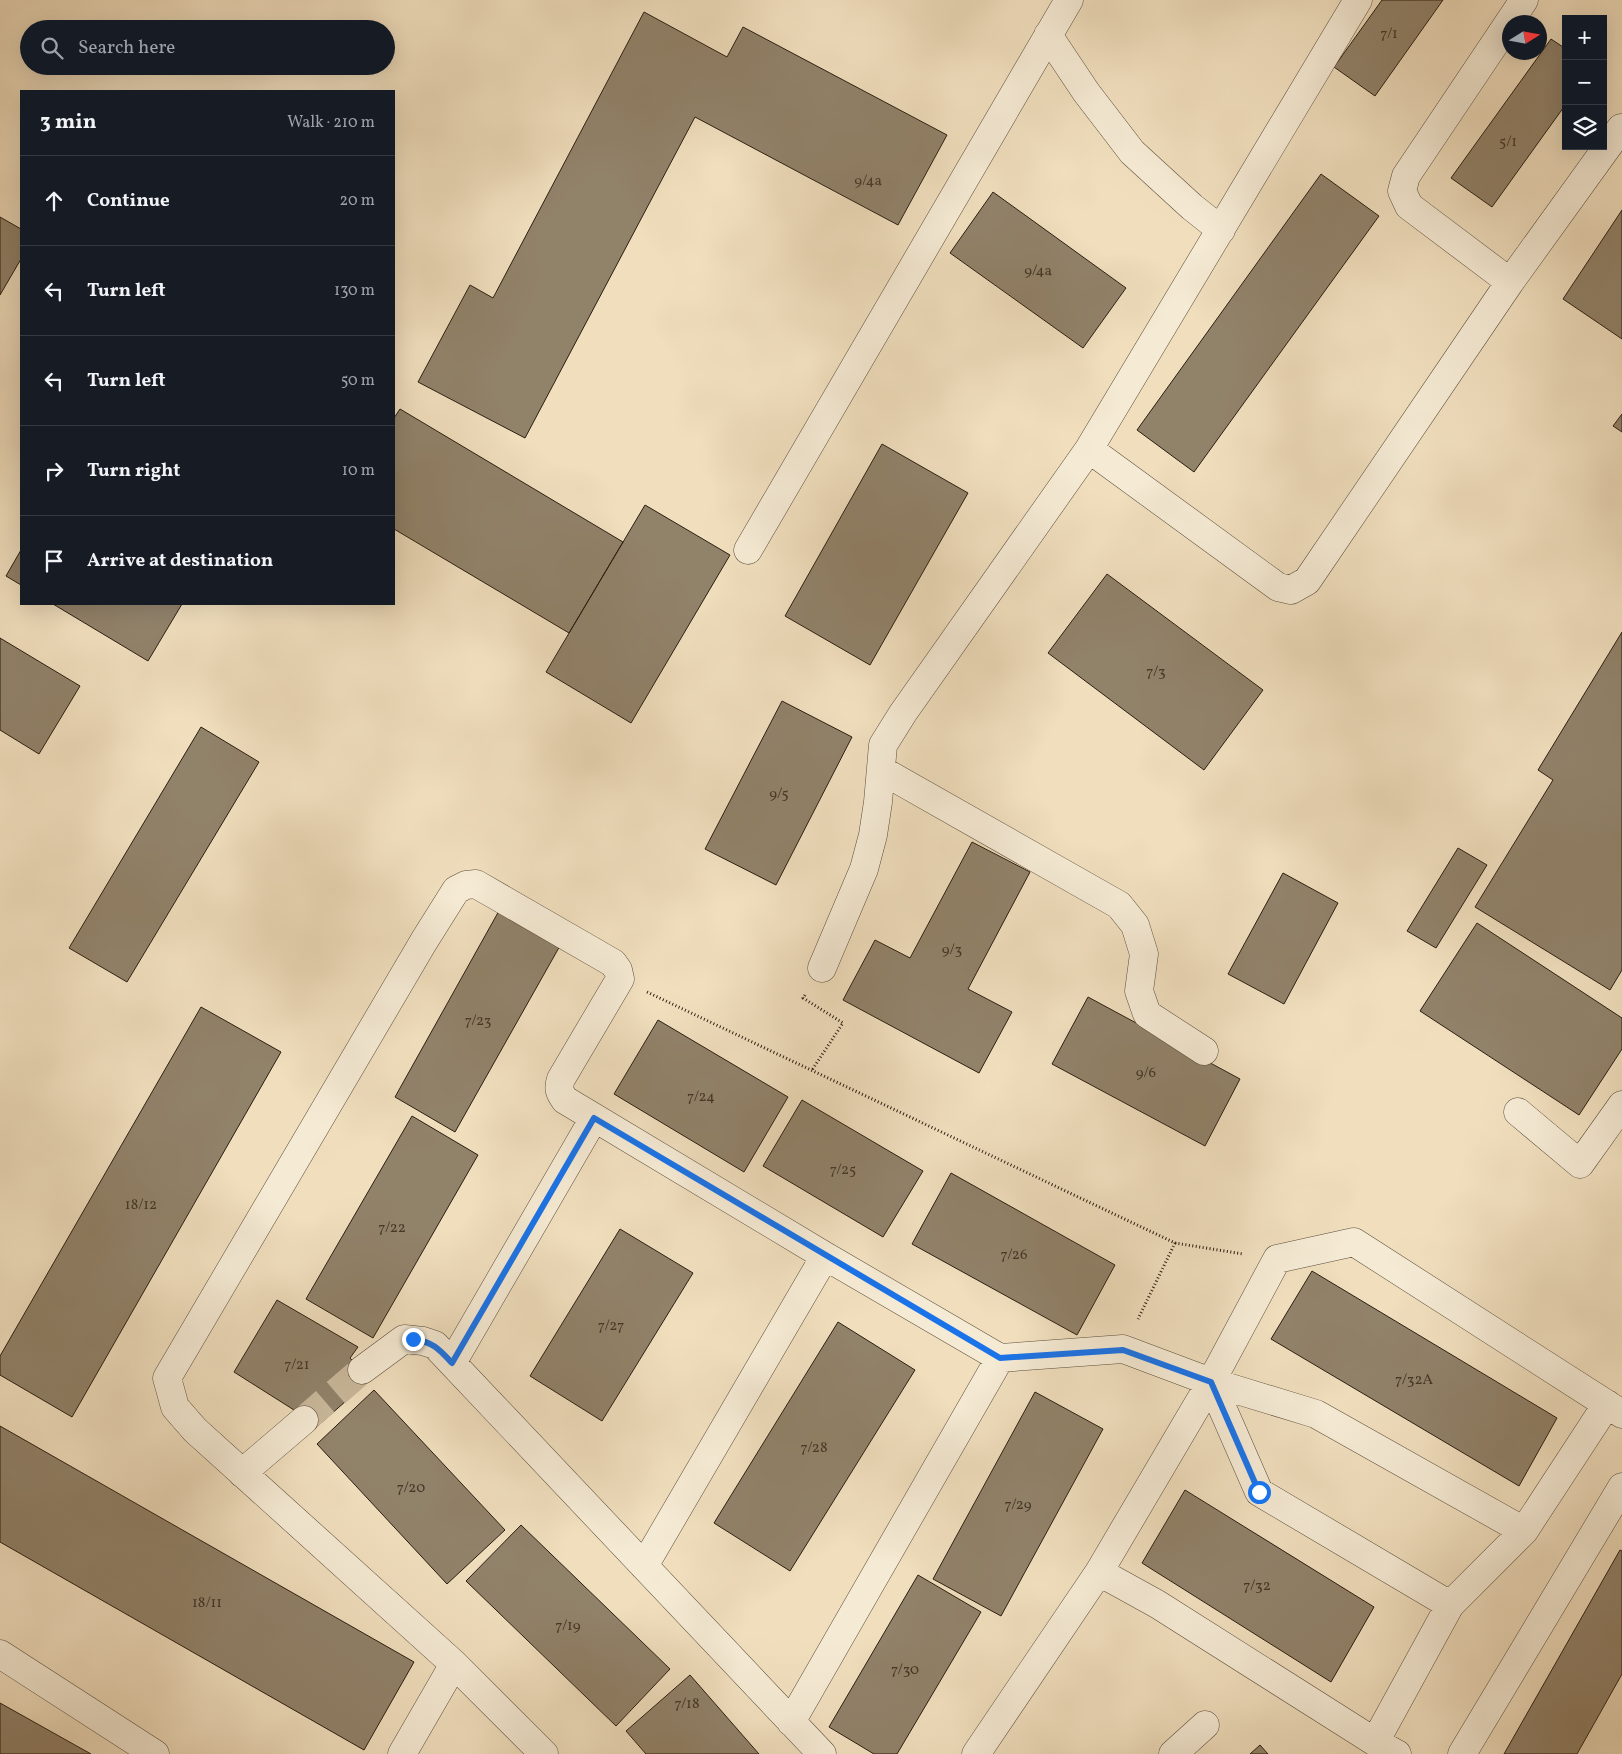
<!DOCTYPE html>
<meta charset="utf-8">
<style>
:root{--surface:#171b24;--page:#20242c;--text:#f1f3f6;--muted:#9ea1a6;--line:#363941}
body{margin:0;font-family:Vollkorn,serif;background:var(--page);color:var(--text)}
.controls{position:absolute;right:15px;top:15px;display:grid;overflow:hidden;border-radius:0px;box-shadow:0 5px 20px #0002}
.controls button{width:45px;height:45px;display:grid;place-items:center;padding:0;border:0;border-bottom:1px solid var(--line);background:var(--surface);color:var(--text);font:25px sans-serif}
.compass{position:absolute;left:1502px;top:15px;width:45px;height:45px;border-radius:50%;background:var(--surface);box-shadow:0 5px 20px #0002;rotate:79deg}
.stop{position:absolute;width:15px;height:15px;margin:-11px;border:4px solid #1a73e8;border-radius:50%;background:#fff}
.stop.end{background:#1a73e8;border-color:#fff;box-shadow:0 1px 5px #0008}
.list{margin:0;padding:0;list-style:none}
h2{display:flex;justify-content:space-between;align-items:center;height:65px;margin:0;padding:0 20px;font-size:21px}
h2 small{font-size:16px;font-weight:400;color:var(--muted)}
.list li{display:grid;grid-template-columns:32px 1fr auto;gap:15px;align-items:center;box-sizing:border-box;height:90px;padding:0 20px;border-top:1px solid var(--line)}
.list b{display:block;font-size:19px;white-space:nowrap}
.list em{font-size:16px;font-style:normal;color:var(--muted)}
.icon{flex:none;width:28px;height:28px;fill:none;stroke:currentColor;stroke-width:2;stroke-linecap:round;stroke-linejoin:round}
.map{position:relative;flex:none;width:1622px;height:1754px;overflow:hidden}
.search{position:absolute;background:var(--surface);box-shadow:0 5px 20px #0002;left:20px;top:20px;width:375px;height:55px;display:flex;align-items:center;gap:12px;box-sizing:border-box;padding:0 18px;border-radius:28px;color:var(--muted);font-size:19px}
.panel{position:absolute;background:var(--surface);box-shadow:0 5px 20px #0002;left:20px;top:90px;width:375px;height:515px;border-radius:0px}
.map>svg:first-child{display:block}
.building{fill:#91826a;stroke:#2b1e11}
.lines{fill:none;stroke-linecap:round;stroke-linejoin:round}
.minor-tunnel{stroke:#c9b89b;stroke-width:28;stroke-dasharray:28 14;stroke-linecap:butt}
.minor-casing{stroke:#5c4e3c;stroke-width:29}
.path{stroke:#2b1e11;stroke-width:3;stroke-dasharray:1 2.5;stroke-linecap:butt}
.minor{stroke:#f5ead4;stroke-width:28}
.route{stroke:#1a73e8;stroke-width:6}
.labels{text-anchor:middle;stroke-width:5;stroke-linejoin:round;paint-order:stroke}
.number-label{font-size:15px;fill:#443727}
</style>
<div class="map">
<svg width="1622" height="1754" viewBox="0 0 1622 1754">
<rect width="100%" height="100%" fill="#f0debd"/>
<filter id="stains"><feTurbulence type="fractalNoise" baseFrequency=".004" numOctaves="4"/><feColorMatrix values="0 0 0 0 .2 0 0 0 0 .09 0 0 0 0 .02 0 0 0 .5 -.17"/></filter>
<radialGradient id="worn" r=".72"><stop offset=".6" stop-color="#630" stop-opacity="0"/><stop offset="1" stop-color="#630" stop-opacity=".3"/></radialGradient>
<path class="building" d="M 1382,0 L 1443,0 L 1375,96 L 1334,67 Z
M 644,12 L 727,57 L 743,27 L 947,135 L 898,225 L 695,117 L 525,438 L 418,382 L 470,285 L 493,298 Z
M 1551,39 L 1566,49 L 1566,104 L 1492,207 L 1451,178 Z
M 1321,174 L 1379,216 L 1194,472 L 1137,430 Z
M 993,192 L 1126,288 L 1083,348 L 950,253 Z
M 1622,210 L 1622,339 L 1563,299 Z
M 0,217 L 21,229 L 21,259 L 0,295 Z
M 400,409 L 623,542 L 569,633 L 394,529 L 394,418 Z
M 1622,414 L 1622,432 L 1613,426 Z
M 882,444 L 968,493 L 870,665 L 785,616 Z
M 645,505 L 730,555 L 631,723 L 546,672 Z
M 21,550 L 21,585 L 6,576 Z
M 1107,574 L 1263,690 L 1204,770 L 1048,653 Z
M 53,604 L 182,604 L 148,661 Z
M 1622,632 L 1622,970 L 1610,990 L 1475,907 L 1553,780 L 1538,770 Z
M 0,638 L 80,686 L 39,754 L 0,730 Z
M 782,701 L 852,737 L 776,885 L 705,849 Z
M 201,727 L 259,762 L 127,982 L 69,948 Z
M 972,842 L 1030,872 L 968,989 L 1012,1012 L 979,1073 L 843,1000 L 875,940 L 910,958 Z
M 1458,848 L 1487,865 L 1436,948 L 1407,931 Z
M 1283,873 L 1338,903 L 1284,1004 L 1228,974 Z
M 500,909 L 561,944 L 455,1132 L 395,1097 Z
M 1477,923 L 1622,1018 L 1622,1049 L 1579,1115 L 1420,1011 Z
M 1088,997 L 1240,1079 L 1205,1146 L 1052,1064 Z
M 201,1007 L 281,1052 L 72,1417 L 0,1375 L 0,1356 Z
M 658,1020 L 788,1097 L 744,1172 L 614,1094 Z
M 802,1100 L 923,1171 L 883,1237 L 763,1166 Z
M 412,1116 L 478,1155 L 373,1338 L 306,1299 Z
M 951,1173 L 1115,1265 L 1077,1335 L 912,1244 Z
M 620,1229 L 693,1273 L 602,1421 L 530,1376 Z
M 1312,1271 L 1557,1418 L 1519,1486 L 1271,1339 Z
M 277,1300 L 358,1347 L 350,1358 L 371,1379 L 313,1430 L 294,1410 L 234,1372 Z
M 838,1322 L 915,1370 L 790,1571 L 714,1523 Z
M 374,1390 L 505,1530 L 447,1584 L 317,1444 Z
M 1035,1392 L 1103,1429 L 1001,1616 L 933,1579 Z
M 0,1426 L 414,1662 L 364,1750 L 0,1542 Z
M 1185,1490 L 1374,1607 L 1331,1682 L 1142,1563 Z
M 521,1525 L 670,1669 L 616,1726 L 466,1581 Z
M 1620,1550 L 1622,1551 L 1622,1674 L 1577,1754 L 1504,1754 Z
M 918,1575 L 981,1612 L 897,1754 L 874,1754 L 829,1727 Z
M 690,1675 L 759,1754 L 646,1754 L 626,1731 Z
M 0,1703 L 91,1754 L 0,1754 Z
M 1260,1745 L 1268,1754 L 1250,1754 Z"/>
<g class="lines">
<path class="minor-tunnel" d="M 304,1420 L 362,1370"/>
<defs>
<path id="minor" d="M 1048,35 L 1086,92 L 1132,152 L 1192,207 L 1221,230
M 1510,282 L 1621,128
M 1089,449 L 1278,587 L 1291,590 L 1307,581 L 1510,282 L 1409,206 L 1402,191 L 1406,176 L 1524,0
M 748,550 L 1069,0
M 881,770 L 1119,905 L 1135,925 L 1144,954 L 1139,991 L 1147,1014 L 1204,1051
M 822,968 L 864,869 L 873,835 L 878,802 L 883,745 L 903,713 L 1089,449 L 1358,0
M 1518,1112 L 1580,1164 L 1622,1105
M 1000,1358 L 1123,1349 L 1211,1382 L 1316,1414 L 1524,1531 L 1607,1404
M 452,1363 L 594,1118
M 362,1370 L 404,1339 L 423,1341 L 435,1345 L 822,1754
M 242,1473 L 304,1420
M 644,1566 L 825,1256
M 1099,1572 L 1211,1382
M 1450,1605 L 1524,1531
M 0,1654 L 155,1754
M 1375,1742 L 1397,1754
M 402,1754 L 454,1664
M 544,1754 L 454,1664 L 195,1430 L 175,1407 L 167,1378 L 424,941 L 456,890 L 466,885 L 476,884 L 613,963 L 618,970 L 620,979 L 561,1079 C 558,1088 559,1092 565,1100 L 825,1256 L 1000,1358 L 791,1722
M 976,1754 L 1099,1572 L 1157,1604 L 1375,1742 L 1450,1605 L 1259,1492 L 1211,1382 L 1277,1259 L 1354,1242 L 1622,1414
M 1173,1754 L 1205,1725
M 1462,1754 L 1622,1487"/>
</defs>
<use href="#minor" class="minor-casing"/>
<path class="path" d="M 647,992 L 1175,1243 L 1138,1319
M 805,995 L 803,998 L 843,1023 L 812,1070
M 1175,1243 L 1243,1254"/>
<use href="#minor" class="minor"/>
</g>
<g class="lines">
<path class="route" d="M 413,1339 C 433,1342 439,1349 452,1363 L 594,1118 L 1000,1358 L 1123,1350 L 1211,1382 L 1259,1492"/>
</g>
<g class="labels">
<g class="number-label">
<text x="1389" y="38">7/1</text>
<text x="1508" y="146">5/1</text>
<text x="868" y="185">9/4а</text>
<text x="1038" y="275">9/4а</text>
<text x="1156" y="676">7/3</text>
<text x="779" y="798">9/5</text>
<text x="952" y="954">9/3</text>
<text x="478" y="1025">7/23</text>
<text x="1146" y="1077">9/6</text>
<text x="701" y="1101">7/24</text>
<text x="843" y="1174">7/25</text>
<text x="141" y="1209">18/12</text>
<text x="392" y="1232">7/22</text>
<text x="1014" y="1259">7/26</text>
<text x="611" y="1330">7/27</text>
<text x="297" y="1369">7/21</text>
<text x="1414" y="1384">7/32А</text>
<text x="814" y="1452">7/28</text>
<text x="411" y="1492">7/20</text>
<text x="1018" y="1509">7/29</text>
<text x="1257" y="1590">7/32</text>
<text x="207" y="1607">18/11</text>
<text x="568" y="1630">7/19</text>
<text x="905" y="1674">7/30</text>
<text x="687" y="1708">7/18</text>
</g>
</g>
<rect width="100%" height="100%" filter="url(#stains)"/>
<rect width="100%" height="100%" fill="url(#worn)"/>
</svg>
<div class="controls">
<button>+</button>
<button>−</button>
<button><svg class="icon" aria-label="layers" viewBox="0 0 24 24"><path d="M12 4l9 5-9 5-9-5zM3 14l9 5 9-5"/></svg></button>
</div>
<svg class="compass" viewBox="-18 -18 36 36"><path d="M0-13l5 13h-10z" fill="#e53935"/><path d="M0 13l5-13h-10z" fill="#9ea1a6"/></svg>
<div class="stop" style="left:1259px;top:1492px"></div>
<div class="stop end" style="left:413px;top:1339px"></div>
<div class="search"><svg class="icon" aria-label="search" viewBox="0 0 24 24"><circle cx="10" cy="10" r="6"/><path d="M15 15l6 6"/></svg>Search here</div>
<section class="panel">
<h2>3 min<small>Walk · 210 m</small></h2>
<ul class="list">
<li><svg class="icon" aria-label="ahead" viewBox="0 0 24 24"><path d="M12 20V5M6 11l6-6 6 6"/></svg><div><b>Continue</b></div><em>20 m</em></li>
<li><svg class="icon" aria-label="left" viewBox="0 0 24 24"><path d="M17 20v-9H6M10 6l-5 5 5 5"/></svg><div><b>Turn left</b></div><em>130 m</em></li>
<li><svg class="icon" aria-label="left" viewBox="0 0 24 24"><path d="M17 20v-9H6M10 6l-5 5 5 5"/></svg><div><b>Turn left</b></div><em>50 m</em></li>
<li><svg class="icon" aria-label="right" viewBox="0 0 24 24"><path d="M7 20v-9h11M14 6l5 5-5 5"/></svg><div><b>Turn right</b></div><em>10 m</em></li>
<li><svg class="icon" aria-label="arrive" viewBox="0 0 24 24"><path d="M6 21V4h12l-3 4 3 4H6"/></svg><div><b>Arrive at destination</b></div></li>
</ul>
</section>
</div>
